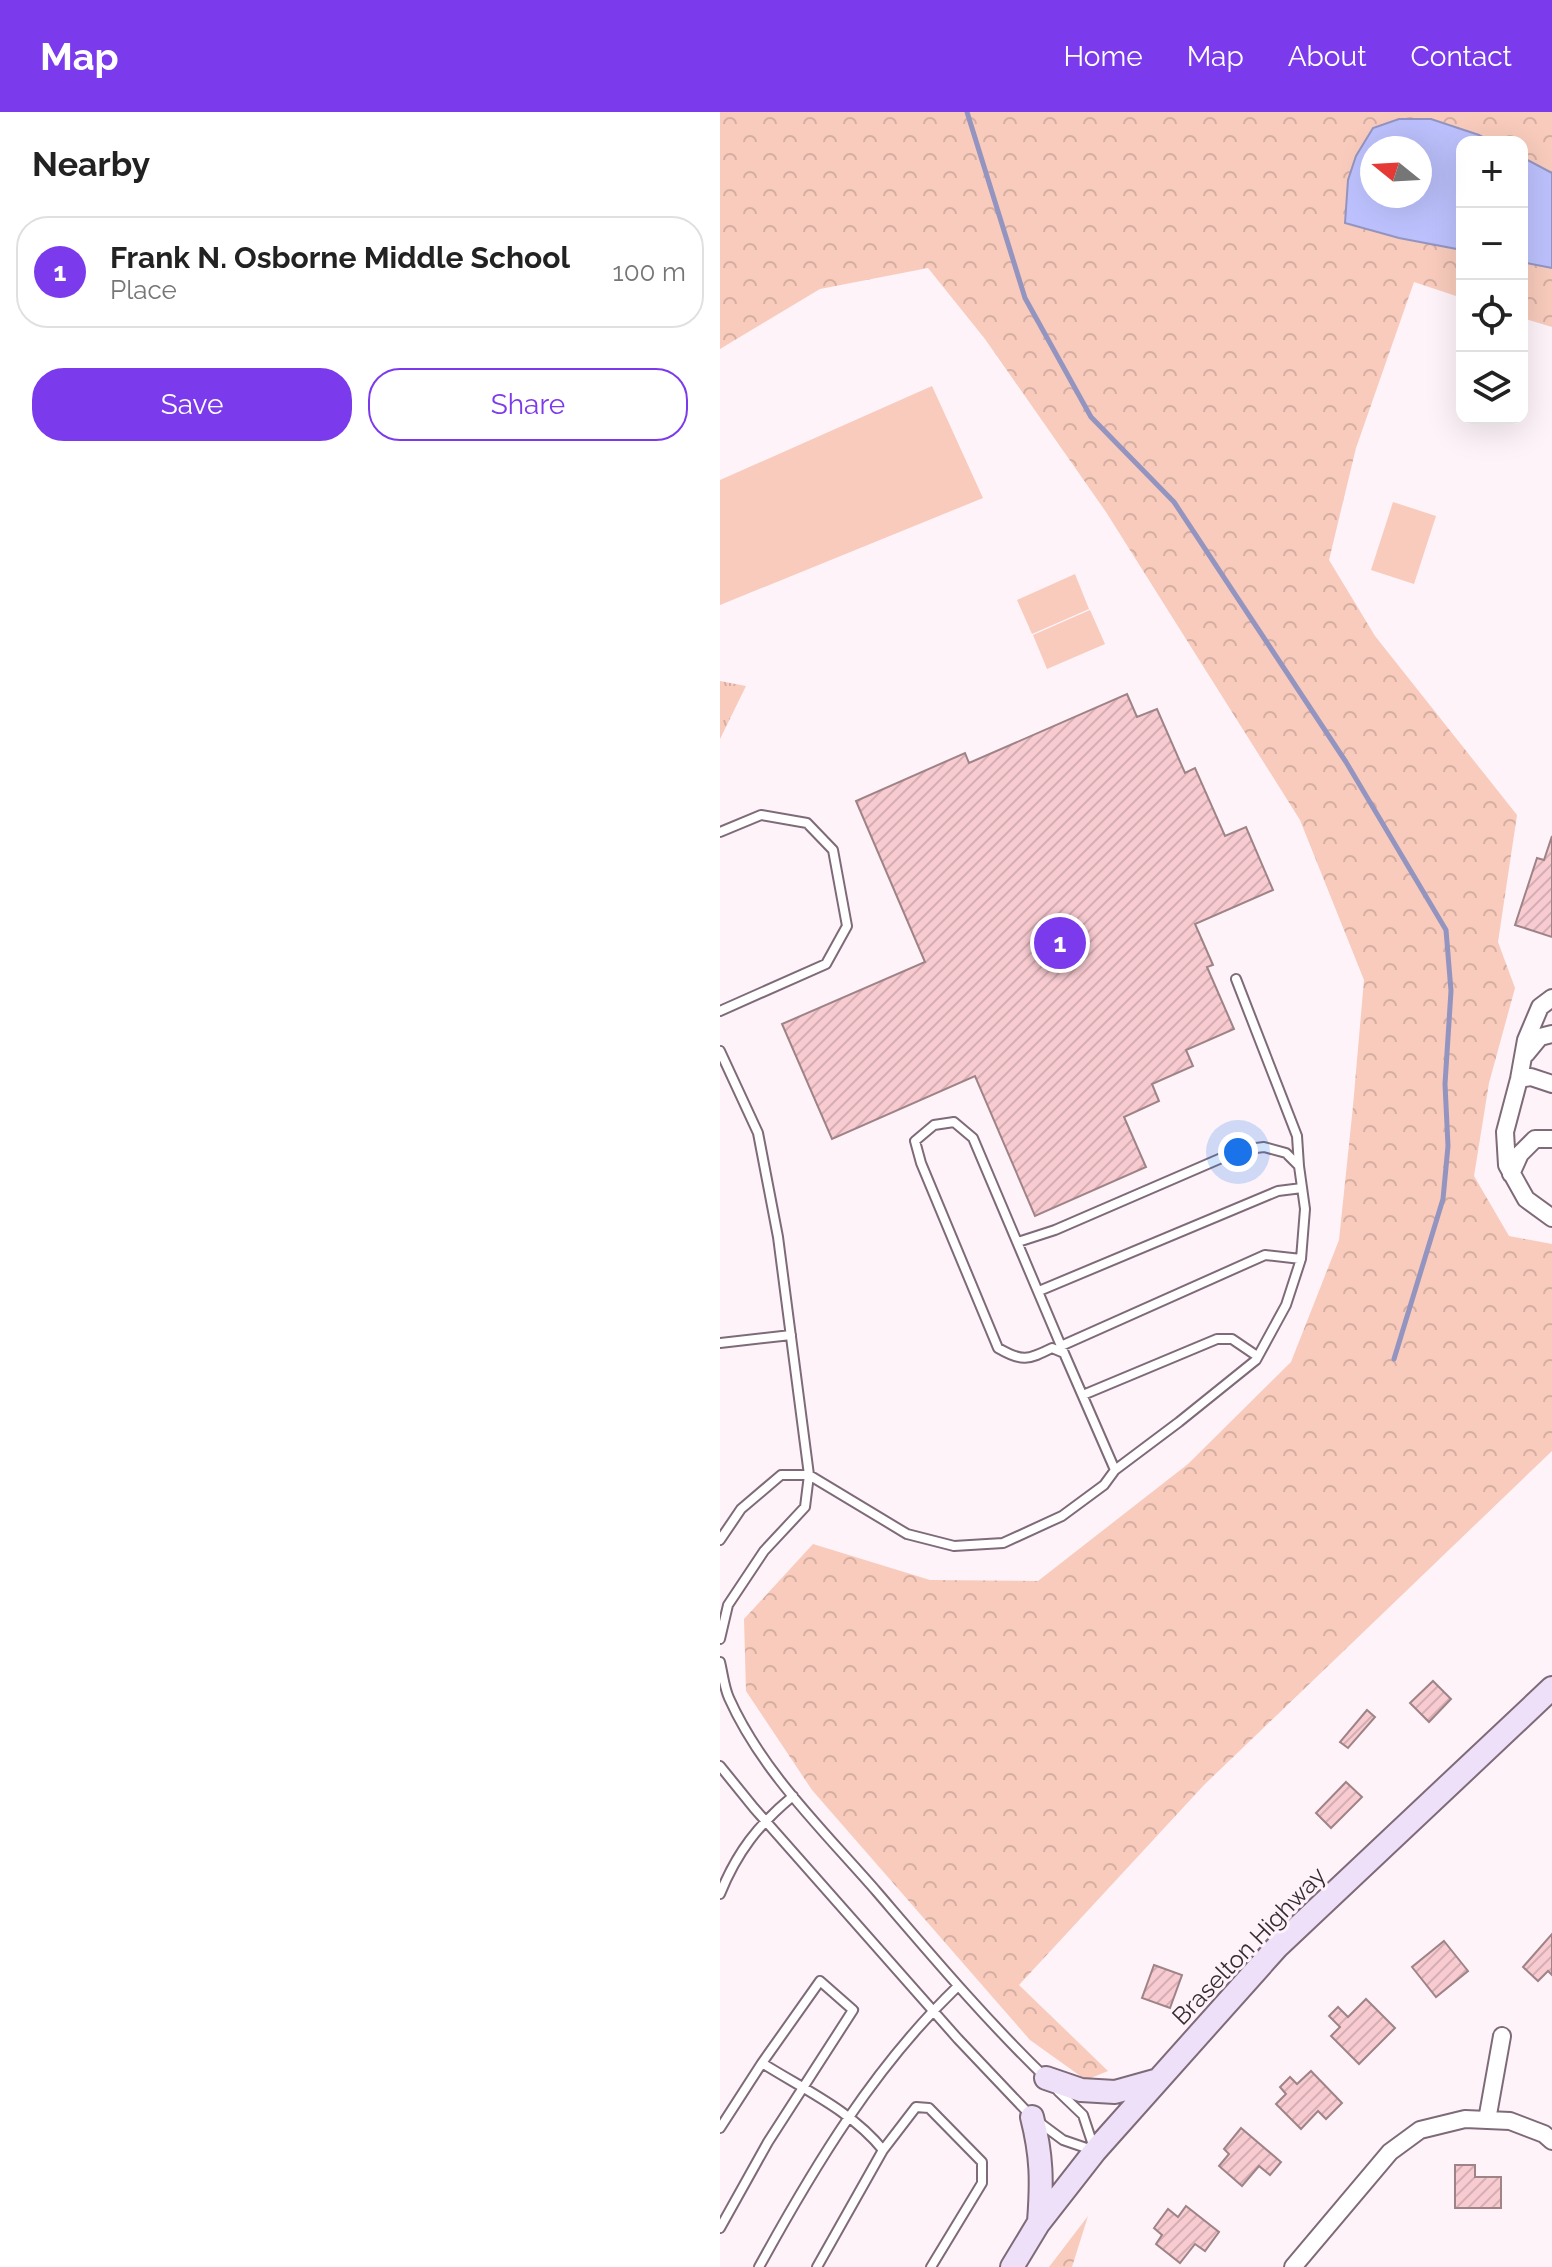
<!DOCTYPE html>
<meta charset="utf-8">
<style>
:root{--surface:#fff;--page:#f6f6f6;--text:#222;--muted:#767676;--line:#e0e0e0;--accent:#7c3aed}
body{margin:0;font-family:Raleway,sans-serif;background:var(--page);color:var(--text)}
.controls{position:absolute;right:24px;top:24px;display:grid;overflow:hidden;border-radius:16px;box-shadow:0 8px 32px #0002}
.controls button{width:72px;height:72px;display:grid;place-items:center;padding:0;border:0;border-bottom:2px solid var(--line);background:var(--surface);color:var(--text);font:40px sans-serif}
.compass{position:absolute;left:640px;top:24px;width:72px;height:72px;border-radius:50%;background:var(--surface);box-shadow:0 8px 32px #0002;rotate:288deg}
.you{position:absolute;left:518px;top:1040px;width:28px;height:28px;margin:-20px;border:6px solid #fff;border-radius:50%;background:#1a73e8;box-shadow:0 0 0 12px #1a73e833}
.badge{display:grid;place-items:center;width:52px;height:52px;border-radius:50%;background:var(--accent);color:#fff;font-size:26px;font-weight:700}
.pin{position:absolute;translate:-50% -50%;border:4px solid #fff;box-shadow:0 2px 8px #0006}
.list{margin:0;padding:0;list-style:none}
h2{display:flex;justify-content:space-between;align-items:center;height:104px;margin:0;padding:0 32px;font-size:34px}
h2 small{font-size:26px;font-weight:400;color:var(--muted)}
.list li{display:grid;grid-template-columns:52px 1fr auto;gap:24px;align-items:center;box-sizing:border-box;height:112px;margin:0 16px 16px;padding:0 16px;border:2px solid var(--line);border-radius:32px}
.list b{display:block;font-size:30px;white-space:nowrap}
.list p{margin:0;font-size:26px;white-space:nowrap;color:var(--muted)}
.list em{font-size:26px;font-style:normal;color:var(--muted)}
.actions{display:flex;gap:16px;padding:24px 32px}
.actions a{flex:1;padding:18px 0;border:2px solid var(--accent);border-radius:32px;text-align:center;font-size:28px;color:var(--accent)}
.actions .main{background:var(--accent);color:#fff}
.icon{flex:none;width:44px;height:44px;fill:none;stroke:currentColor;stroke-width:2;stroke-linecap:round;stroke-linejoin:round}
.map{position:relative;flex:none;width:832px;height:2155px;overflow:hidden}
header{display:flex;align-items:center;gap:48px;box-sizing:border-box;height:112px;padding:0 40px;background:var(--accent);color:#fff}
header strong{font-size:38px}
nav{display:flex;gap:44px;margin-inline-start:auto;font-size:28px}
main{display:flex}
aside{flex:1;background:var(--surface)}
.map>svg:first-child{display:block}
.grass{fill:url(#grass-tufts)}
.forest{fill:url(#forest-crowns)}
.pitch{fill:#f8cbbc}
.water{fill:#bcc1fd;stroke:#9494c0;stroke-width:2;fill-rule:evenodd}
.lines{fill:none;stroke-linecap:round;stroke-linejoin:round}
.stream{stroke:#9494c0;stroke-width:5}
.building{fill:url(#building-hatch);stroke:#9e8387;stroke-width:2}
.service-casing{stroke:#7f6a78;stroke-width:12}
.minor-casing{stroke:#7f6a78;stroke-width:20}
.secondary-casing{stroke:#7f6a78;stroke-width:26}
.service{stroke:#fff;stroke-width:8}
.minor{stroke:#fff;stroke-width:16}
.secondary{stroke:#efe0f9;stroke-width:22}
.labels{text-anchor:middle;stroke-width:6;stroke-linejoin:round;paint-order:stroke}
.street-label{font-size:24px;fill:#352c32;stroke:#fdf3f9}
</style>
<header>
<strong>Map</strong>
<nav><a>Home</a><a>Map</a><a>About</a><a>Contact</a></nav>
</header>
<main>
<aside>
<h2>Nearby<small></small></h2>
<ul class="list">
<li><span class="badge">1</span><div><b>Frank N. Osborne Middle School</b><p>Place</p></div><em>100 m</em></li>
</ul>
<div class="actions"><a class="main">Save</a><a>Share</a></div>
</aside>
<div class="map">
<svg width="832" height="2155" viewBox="0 0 832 2155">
<defs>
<pattern id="grass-tufts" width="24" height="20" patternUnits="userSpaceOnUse" patternTransform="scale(2)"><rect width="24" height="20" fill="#f8cbbc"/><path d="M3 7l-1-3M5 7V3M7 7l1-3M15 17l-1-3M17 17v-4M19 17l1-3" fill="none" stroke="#d5aea2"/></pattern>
<pattern id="forest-crowns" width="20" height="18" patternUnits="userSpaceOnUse" patternTransform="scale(2)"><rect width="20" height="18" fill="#f8cbbc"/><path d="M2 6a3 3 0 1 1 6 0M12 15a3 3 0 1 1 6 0" fill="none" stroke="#d5aea2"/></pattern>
<pattern id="building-hatch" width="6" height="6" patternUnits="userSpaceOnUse" patternTransform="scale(2)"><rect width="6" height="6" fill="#f8cbd1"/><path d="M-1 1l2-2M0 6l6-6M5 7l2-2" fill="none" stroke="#d5aeb4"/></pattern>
</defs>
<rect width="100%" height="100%" fill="#fdf3f9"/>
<path class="grass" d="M 0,569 L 26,574 L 0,627 Z"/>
<path class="forest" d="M 0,0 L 832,0 L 832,61 L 802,45 L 802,30 L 772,30 L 759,23 L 711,7 L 653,16 L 628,68 L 679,126 L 742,138 L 742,186 L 694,170 L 636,336 L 609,448 L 655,524 L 797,703 L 778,830 L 795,876 L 769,971 L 754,1064 L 789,1124 L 832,1132 L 832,1339 L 484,1673 L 299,1873 L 388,1959 L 366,1968 L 310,1928 L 92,1678 L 26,1579 L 24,1507 L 93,1432 L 210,1468 L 318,1469 L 468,1352 L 571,1250 L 619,1128 L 633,994 L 644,868 L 580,708 L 386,400 L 265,227 L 208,156 L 100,177 L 0,237 Z
M 802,150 L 832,156 L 832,215 L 802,206 Z
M 368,2104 L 352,2155 L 329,2155 Z"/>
<path class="pitch" d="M 212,274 L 263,386 L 0,493 L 0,368 Z
M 673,390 L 716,404 L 694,472 L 651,458 Z
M 355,462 L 369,497 L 312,522 L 297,488 Z
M 370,498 L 385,532 L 327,557 L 313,523 Z"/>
<path class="water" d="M 679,7 L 711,7 L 759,23 L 772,30 L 742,30 L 742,138 L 679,126 L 625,111 L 628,68 L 636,44 L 653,16 ZM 652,36 L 700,36 L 700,84 L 652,84 Z
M 802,45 L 832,61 L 832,156 L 802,150 Z"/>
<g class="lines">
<path class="stream" d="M 247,0 L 305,186 L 371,305 L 454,390 L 626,650 L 726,818 L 731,879 L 725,972 L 728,1034 L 723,1087 L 674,1247"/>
</g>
<path class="building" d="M 407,582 L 417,605 L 437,597 L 465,661 L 475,656 L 505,724 L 526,715 L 553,778 L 475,812 L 493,853 L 487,855 L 514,917 L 466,938 L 473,954 L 432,972 L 439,989 L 404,1005 L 426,1055 L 315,1104 L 255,964 L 112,1027 L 62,912 L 205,850 L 136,689 L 245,641 L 249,651 Z
M 832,724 L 832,825 L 795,813 L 817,746 L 824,748 Z
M 713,1569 L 731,1587 L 709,1610 L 690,1591 Z
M 647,1598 L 655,1605 L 628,1636 L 620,1630 Z
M 626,1670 L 642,1685 L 611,1716 L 596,1701 Z
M 832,1822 L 832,1863 L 828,1859 L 818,1869 L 803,1855 Z
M 724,1829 L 748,1859 L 716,1885 L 692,1855 Z
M 434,1853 L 462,1863 L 450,1896 L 422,1886 Z
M 646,1887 L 675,1916 L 639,1952 L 611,1924 L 620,1915 L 609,1904 L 618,1895 L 628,1905 Z
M 591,1959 L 622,1991 L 606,2007 L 598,1999 L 581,2017 L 556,1992 L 566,1982 L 560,1975 L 570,1965 L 577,1972 Z
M 521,2016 L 561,2050 L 550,2063 L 539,2054 L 522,2074 L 499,2054 L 509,2042 L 504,2037 Z
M 735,2053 L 755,2053 L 755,2065 L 781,2065 L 781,2096 L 735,2096 Z
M 466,2094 L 499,2120 L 485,2139 L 475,2132 L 460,2151 L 436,2132 L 442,2123 L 434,2116 L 448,2097 L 458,2105 Z"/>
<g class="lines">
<defs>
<path id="service" d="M 0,720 L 41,703 L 87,711 L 113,738 L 127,814 L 106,852 L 0,899
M 516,867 L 577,1024 L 579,1054
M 0,939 L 38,1021 L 58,1125 L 89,1363 L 85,1395 L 44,1439 L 8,1493 L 0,1527
M 298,1130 L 335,1118 L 520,1038 L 544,1035 L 566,1041 L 579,1054 L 585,1097 L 581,1147 L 566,1193 L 536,1248 L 459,1310 L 395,1358
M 319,1179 L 558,1079 L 582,1076
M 0,1231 L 71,1223
M 341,1234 L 545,1143 L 581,1147
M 363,1283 L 497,1227 L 512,1227 L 537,1244
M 0,1428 L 21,1397 L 61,1363 L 89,1363 L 187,1422 L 234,1434 L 283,1431 L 342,1404 L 384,1373 L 395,1358 L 344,1241 L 332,1236 C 308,1248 302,1250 278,1236 L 201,1051 L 195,1029 L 214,1013 L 234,1010 L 253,1026 L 344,1241
M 0,1550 C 3,1562 4,1575 9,1586 C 42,1660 104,1719 157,1780 C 212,1844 266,1908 326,1966
M 0,1654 L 34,1696 L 238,1927 L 312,2005 L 343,2028 L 375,2039 L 363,2003 L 338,1979
M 0,1782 C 17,1740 38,1713 73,1684
M 42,1951 C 83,1977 132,1999 163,2038 L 97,2155
M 0,2016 L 42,1951 L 100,1869 L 133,1898 L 48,2030 L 0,2116
M 163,2038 L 196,1995 L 209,1996 L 262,2050 L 262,2071 L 211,2155
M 39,2155 C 95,2053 154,1955 238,1874"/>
<path id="minor" d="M 832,886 L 820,895 L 806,928 L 799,967 L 785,1020 L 787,1053 L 806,1087 L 832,1106
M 806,942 L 820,925 L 832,922
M 799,967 L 811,965 L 832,972
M 791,1062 L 800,1042 L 815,1027 L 832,1027
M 767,2008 L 782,1924
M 573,2155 L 670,2040 L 700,2018 L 745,2007 L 790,2009 L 824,2022 L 832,2029"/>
<path id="secondary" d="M 326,1966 L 361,1978 L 395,1980 L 438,1968
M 312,2005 C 322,2044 322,2070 319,2110
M 292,2155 L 318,2112 L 375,2039 L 557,1835 L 832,1576"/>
</defs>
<use href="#service" class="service-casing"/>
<use href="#minor" class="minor-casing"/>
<use href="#secondary" class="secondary-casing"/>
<use href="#service" class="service"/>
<use href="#minor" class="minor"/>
<use href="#secondary" class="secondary"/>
</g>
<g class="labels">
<g class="street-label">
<text transform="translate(529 1834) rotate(-46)" y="8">Braselton Highway</text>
</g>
</g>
</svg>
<div class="controls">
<button>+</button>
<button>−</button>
<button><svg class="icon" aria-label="locate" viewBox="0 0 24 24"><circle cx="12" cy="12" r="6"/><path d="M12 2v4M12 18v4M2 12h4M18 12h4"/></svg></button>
<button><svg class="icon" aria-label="layers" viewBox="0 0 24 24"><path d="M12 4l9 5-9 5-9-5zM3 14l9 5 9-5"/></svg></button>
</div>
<svg class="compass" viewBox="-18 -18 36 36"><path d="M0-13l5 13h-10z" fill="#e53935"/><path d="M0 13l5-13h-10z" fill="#767676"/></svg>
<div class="you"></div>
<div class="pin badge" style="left:340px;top:831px">1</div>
</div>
</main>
